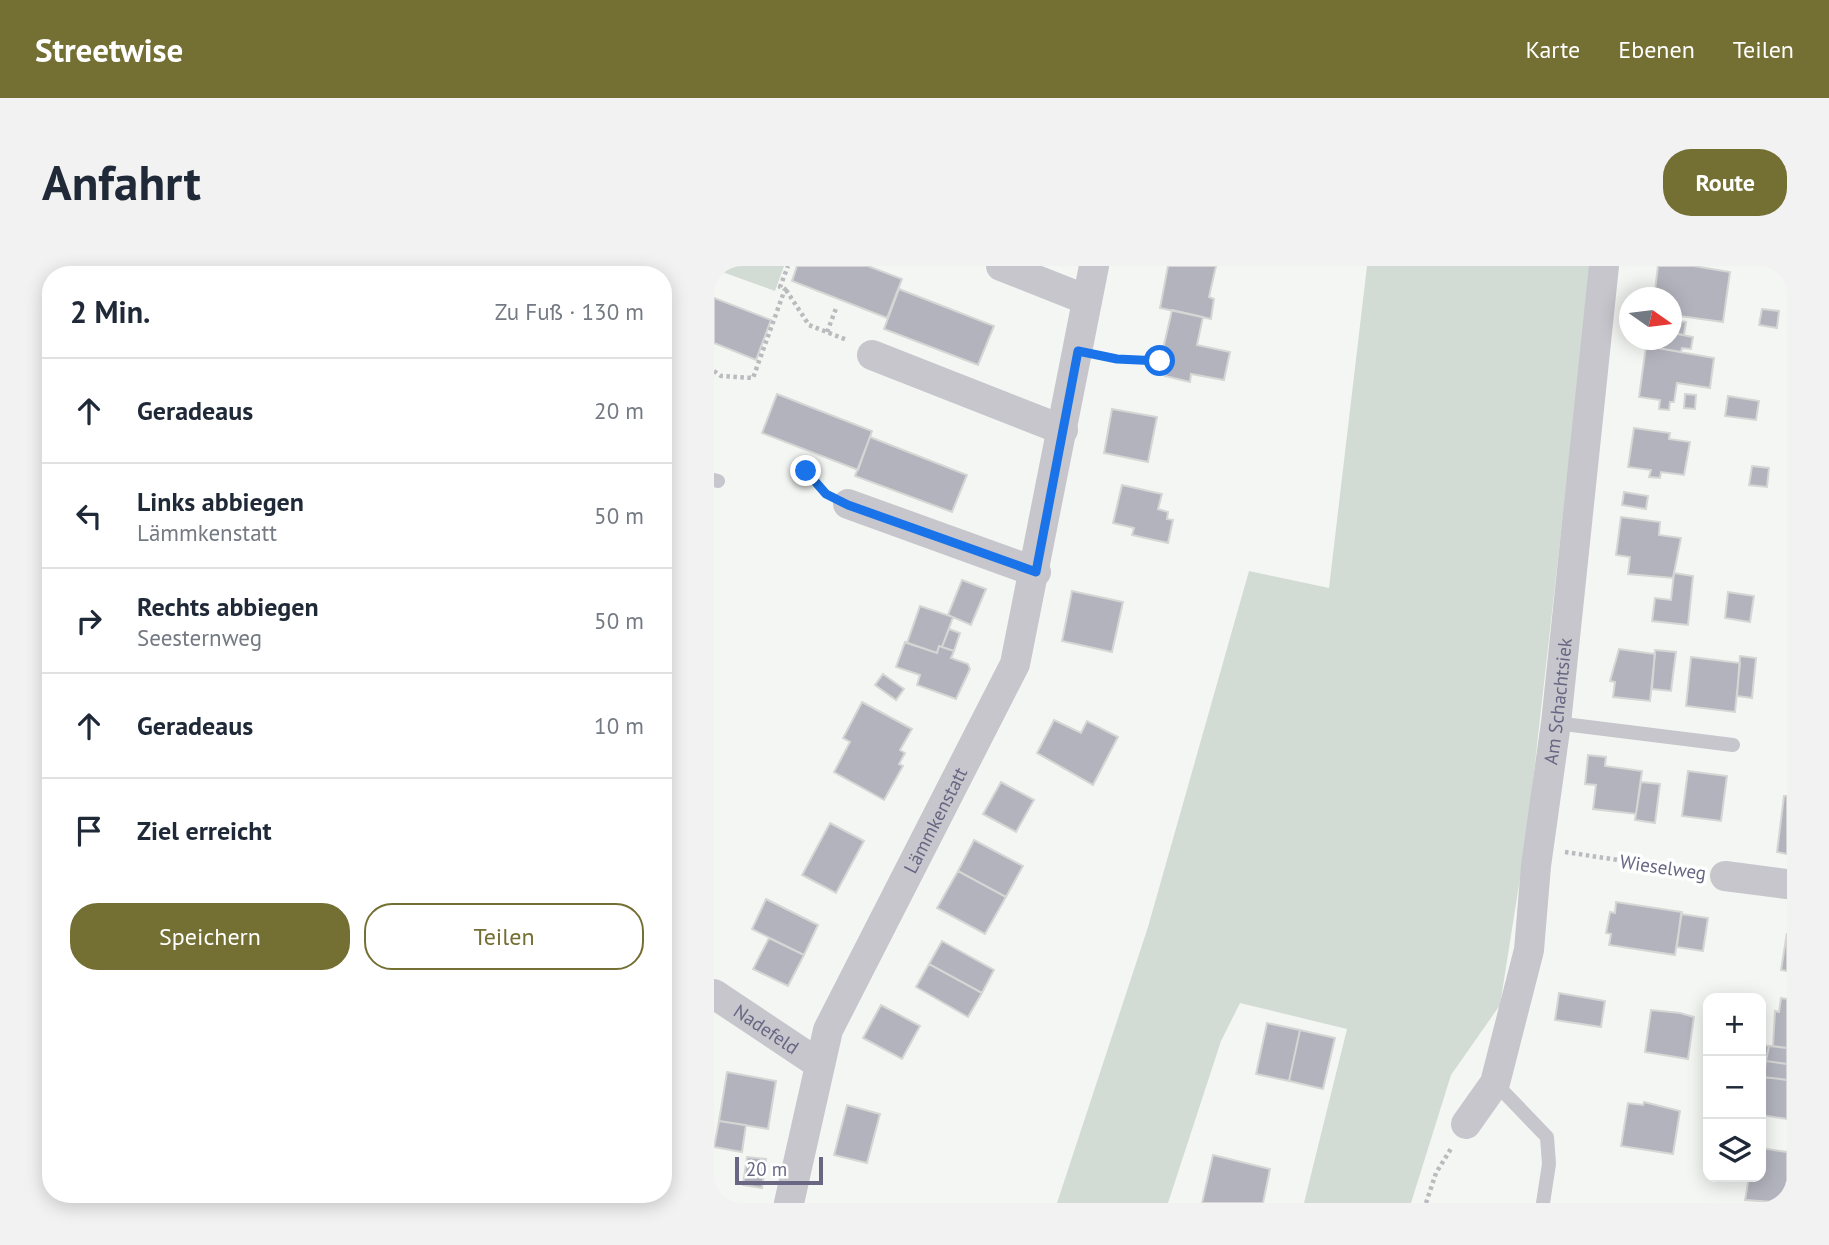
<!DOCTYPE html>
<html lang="de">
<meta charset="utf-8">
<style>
:root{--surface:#fff;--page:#f2f2f3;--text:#1f2937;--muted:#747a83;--line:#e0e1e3;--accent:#746f32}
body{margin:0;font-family:"PT Sans",sans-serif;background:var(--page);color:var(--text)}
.controls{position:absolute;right:21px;bottom:21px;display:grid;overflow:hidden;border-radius:14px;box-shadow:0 4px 18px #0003}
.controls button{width:63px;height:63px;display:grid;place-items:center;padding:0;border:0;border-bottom:2px solid var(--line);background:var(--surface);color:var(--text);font:35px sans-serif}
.compass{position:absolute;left:905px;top:21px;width:63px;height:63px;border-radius:50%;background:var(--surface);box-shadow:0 4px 18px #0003;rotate:104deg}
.scale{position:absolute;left:21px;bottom:18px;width:88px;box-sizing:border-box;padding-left:7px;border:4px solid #686683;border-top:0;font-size:19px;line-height:24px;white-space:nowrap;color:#686683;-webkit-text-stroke:5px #fff;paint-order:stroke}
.stop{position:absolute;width:21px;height:21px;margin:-16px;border:5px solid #1a73e8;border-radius:50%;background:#fff}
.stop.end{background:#1a73e8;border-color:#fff;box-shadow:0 2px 7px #0008}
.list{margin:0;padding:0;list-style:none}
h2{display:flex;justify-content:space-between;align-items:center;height:91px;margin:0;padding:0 28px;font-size:30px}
h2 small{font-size:23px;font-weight:400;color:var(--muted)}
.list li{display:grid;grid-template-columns:46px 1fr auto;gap:21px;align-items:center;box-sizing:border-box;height:105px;padding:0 28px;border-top:2px solid var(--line)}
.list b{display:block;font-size:26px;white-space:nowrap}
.list p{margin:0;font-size:23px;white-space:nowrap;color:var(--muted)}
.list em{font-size:23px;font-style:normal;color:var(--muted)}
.actions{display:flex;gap:14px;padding:21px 28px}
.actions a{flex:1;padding:16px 0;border:2px solid var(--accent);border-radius:28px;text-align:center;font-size:24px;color:var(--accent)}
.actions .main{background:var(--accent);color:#fff}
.icon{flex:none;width:38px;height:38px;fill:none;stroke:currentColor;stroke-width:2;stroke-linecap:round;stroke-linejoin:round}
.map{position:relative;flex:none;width:1073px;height:937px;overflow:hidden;border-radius:28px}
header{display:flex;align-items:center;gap:42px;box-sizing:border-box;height:98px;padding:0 35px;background:var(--accent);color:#fff}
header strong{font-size:33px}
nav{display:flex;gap:38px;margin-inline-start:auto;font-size:24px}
.intro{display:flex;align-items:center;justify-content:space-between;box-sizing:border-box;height:168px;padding:0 42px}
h1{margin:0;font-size:49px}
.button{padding:18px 32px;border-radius:28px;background:var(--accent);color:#fff;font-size:24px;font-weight:700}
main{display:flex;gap:42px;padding:0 42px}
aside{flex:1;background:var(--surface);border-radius:28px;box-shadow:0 4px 18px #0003}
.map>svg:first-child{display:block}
.green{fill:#d2dbd4}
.building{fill:#b3b3be;stroke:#d6d7d5;stroke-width:2}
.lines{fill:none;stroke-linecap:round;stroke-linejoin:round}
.path{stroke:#bbbbbf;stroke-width:4.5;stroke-dasharray:3.5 3.5;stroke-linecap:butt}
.service{stroke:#c6c6cc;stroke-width:14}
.minor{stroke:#c6c6cc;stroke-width:30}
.route{stroke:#1a73e8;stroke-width:9}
.labels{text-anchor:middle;stroke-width:7;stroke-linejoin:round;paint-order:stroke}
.street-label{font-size:19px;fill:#686683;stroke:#fff}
</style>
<header>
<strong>Streetwise</strong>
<nav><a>Karte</a><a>Ebenen</a><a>Teilen</a></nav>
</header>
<div class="intro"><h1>Anfahrt</h1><a class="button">Route</a></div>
<main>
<aside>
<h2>2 Min.<small>Zu Fuß · 130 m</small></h2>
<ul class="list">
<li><svg class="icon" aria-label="ahead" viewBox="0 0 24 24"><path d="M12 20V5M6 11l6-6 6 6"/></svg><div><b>Geradeaus</b></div><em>20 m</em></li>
<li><svg class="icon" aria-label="left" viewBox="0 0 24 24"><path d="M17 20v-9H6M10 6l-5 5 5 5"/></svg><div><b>Links abbiegen</b><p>Lämmkenstatt</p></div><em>50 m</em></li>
<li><svg class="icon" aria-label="right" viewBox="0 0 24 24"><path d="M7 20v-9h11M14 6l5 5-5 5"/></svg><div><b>Rechts abbiegen</b><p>Seesternweg</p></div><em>50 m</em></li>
<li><svg class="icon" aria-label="ahead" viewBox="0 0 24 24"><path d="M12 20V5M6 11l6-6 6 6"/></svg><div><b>Geradeaus</b></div><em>10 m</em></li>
<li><svg class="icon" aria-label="arrive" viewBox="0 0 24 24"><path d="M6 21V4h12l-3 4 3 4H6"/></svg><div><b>Ziel erreicht</b></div></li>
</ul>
<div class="actions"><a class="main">Speichern</a><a>Teilen</a></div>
</aside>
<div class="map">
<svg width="1073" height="937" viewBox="0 0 1073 937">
<rect width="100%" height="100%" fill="#f4f6f3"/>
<path class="green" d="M 0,0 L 70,0 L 61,25 L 0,3 Z
M 653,0 L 877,0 L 813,568 L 786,739 L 737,809 L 697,937 L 590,937 L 633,763 L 526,737 L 507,775 L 454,937 L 343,937 L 434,661 L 535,305 L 615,322 Z"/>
<path class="building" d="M 83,0 L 154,0 L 188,13 L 173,52 L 78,15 Z
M 454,0 L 502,0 L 495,31 L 500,33 L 497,53 L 446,42 Z
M 944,0 L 980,0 L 1016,6 L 1009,56 L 958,49 L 958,32 L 940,32 Z
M 185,23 L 280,60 L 264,99 L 170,63 Z
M 0,32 L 57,54 L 42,94 L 0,77 Z
M 1048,43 L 1065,45 L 1063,62 L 1045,59 Z
M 458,44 L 489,51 L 483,79 L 516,86 L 510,114 L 477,108 L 476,116 L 451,110 L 455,94 L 447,92 Z
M 958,49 L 962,50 L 962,54 L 972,56 L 970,69 L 958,67 Z
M 958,67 L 979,71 L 977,83 L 968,82 L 967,86 L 932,80 L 933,74 L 958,74 Z
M 932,80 L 1000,92 L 996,122 L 963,117 L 960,136 L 956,136 L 955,144 L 945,143 L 946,134 L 925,131 Z
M 63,128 L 158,165 L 144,204 L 48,167 Z
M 971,128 L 982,129 L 981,143 L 970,142 Z
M 1014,130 L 1045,135 L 1042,154 L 1011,150 Z
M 398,143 L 443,151 L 434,196 L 390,187 Z
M 920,162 L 956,167 L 955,173 L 976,176 L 970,209 L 947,206 L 946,212 L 935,211 L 937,204 L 914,201 Z
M 156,171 L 253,209 L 238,246 L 141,210 Z
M 1038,200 L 1055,202 L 1053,221 L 1035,219 Z
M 408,219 L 448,228 L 444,243 L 454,246 L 453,253 L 459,254 L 454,277 L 418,269 L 420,262 L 399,257 Z
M 910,226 L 934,230 L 932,243 L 908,239 Z
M 907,251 L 946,256 L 945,269 L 967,272 L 959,312 L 914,308 L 916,291 L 902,289 Z
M 960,307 L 979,310 L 974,359 L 938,355 L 941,332 L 957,334 Z
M 248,314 L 272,323 L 257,359 L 234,349 Z
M 358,325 L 409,336 L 398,386 L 348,375 Z
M 1014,326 L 1040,330 L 1036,356 L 1011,352 Z
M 206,340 L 239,351 L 228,381 L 225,380 L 223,387 L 193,377 Z
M 235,363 L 246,367 L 240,385 L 228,381 Z
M 191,376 L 223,387 L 225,380 L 240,385 L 237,392 L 254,398 L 256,403 L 242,433 L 203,419 L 206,409 L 182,401 Z
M 905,383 L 941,388 L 936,435 L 899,431 L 901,416 L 896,415 Z
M 941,384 L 962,386 L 957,425 L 938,423 Z
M 1026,390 L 1042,392 L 1038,432 L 1023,430 Z
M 977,391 L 1026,397 L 1021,446 L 972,440 Z
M 169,408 L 190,423 L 182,434 L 161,419 Z
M 148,436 L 198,463 L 186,484 L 191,487 L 185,498 L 189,500 L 170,534 L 120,506 L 136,476 L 129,472 Z
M 340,454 L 367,467 L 373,455 L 404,471 L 379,519 L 323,487 Z
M 874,489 L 892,491 L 891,500 L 928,505 L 922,548 L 879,543 L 882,519 L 871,518 Z
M 974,505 L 1013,510 L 1007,555 L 968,550 Z
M 287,516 L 320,534 L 302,566 L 269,548 Z
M 927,516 L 946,518 L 941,557 L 921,554 Z
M 1070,530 L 1073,530 L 1073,588 L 1063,586 Z
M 116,557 L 150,575 L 122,627 L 88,609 Z
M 260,574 L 309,600 L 292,631 L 244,605 Z
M 244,605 L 292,631 L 271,668 L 223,642 Z
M 52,633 L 104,659 L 90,689 L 38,663 Z
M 902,636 L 968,646 L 961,689 L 895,679 L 897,668 L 892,667 L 896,646 L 901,647 Z
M 967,648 L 994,652 L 989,685 L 963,681 Z
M 1073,667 L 1073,705 L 1067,704 Z
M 55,672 L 90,689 L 74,720 L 39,703 Z
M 228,675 L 280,704 L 268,727 L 215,698 Z
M 215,698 L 268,727 L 254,751 L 202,721 Z
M 845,727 L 891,735 L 887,761 L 841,754 Z
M 1067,732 L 1073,733 L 1073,782 L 1059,780 L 1061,745 L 1065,746 Z
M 167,739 L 206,760 L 188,793 L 149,772 Z
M 937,744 L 966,747 L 980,751 L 974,793 L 931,786 Z
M 553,757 L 586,764 L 575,815 L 542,808 Z
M 586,764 L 621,772 L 609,823 L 575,815 Z
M 1047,779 L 1055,780 L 1052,795 L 1047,794 Z
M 1055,780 L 1073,782 L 1073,798 L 1052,795 Z
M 1052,795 L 1073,798 L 1073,814 L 1050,811 Z
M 13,806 L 62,815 L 54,863 L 5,855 Z
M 1050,811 L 1073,814 L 1073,853 L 1047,849 Z
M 930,836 L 966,845 L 959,888 L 907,880 L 914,837 L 929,839 Z
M 133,839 L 166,848 L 153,897 L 120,889 Z
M 5,855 L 32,859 L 28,886 L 0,881 Z
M 1047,882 L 1073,886 L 1073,937 L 1031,934 L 1035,911 L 1047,911 Z
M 499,889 L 556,903 L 549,937 L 488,937 Z
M 33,891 L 52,893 L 48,922 L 29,919 Z"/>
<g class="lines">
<path class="path" d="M 72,24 L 95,59 L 133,74
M 113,66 L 123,40
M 391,90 L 446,95
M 0,105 L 7,110 L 39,112 L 71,23 L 66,21 L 74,0
M 95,192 L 91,205 L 110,226
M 851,586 L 984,606
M 712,937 L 722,907 L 738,881"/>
<path class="service" d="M 0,214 L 4,215
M 842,457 L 1019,479
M 781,817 L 833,871 L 835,898 L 829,937"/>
<g class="minor">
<path d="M 287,0 L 373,34"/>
<path d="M 158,89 L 349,164"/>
<path d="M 134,238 L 322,306"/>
<path d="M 1011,610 L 1073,618"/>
<path id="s1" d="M 0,728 L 105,798"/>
<path id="s2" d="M 752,858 L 781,817 L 815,684 L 822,600 L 842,457 L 890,0"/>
<path id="s3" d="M 75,937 L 114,764 L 301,398 L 380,0"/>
</g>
</g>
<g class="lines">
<path class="route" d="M 92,205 L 112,228 L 134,239 L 322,306 L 364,85 L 403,93 L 446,95"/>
</g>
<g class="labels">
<g class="street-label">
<text dy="7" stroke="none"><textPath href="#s2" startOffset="438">Am Schachtsiek</textPath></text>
<text dy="7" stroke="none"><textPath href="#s3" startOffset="413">Lämmkenstatt</textPath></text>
<text transform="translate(949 601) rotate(8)" y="7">Wieselweg</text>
<text dy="7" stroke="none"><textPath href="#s1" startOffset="63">Nadefeld</textPath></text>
</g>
</g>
</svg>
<div class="controls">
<button>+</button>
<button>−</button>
<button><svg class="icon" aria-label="layers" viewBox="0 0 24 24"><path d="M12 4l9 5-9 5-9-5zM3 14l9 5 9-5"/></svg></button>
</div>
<svg class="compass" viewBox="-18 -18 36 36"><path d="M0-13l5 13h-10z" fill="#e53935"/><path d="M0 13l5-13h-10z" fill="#747a83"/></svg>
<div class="scale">20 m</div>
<div class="stop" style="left:446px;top:95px"></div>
<div class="stop end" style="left:92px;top:205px"></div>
</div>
</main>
